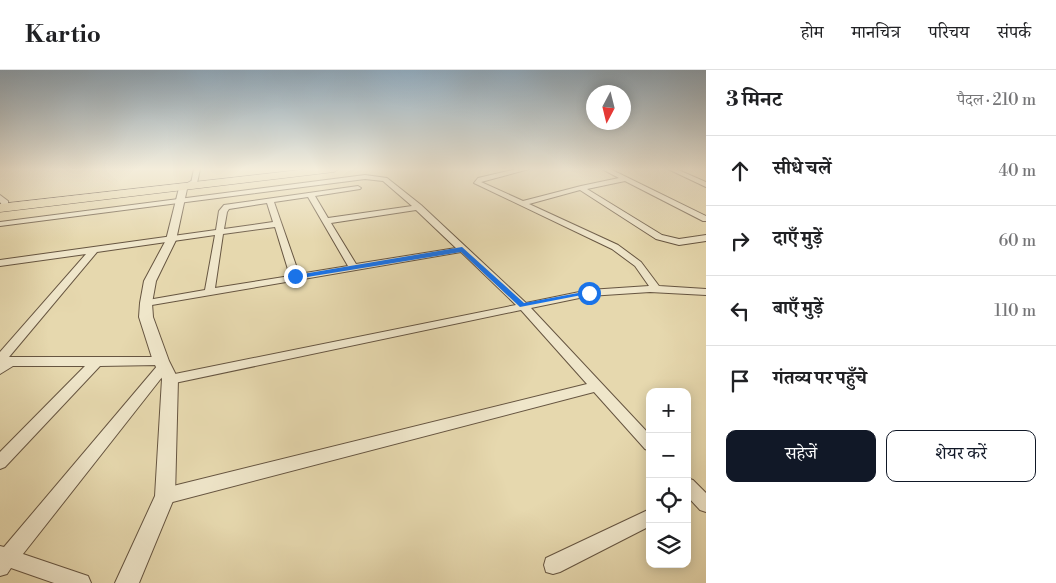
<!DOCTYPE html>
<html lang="hi">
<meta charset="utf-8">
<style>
:root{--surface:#fff;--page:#f6f6f6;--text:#202124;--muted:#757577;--line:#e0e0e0;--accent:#111827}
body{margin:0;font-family:"Libre Bodoni","Noto Serif Devanagari",serif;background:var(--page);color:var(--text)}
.controls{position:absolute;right:15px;bottom:15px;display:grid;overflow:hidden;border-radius:10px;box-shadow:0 2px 12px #0003}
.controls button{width:45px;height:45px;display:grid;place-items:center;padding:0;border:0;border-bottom:1px solid var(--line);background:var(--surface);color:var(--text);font:25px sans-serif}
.compass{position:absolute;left:586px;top:15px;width:45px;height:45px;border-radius:50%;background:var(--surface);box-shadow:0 2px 12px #0003;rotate:187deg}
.stop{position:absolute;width:15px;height:15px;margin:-11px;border:4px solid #1a73e8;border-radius:50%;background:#fff}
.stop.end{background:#1a73e8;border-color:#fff;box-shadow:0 1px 5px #0008}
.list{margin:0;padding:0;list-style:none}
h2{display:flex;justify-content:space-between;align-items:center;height:65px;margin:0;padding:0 20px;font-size:21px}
h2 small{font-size:16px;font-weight:400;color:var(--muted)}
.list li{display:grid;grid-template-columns:32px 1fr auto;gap:15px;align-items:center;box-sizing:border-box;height:70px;padding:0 20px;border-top:1px solid var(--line)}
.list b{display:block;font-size:19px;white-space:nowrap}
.list em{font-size:16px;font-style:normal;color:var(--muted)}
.actions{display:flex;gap:10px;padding:15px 20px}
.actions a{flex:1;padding:11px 0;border:1px solid var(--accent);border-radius:10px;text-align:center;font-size:18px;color:var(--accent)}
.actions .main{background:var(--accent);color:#fff}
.icon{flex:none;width:28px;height:28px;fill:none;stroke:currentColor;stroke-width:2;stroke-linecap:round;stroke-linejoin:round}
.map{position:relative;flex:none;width:706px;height:513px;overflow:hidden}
header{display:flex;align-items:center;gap:30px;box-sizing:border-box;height:70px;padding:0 25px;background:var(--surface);border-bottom:1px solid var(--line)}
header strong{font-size:24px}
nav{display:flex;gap:28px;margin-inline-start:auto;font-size:18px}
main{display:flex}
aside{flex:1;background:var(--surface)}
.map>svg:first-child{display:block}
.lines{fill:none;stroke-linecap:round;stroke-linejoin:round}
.minor-casing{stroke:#665541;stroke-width:2}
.tertiary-casing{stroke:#665541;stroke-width:2}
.primary-casing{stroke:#3c291d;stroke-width:1}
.minor{fill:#efe6ca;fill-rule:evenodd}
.tertiary{fill:#efe6ca;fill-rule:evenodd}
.primary{fill:#e6d8ae;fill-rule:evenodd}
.route{fill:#1a73e8}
</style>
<header>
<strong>Kartio</strong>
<nav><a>होम</a><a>मानचित्र</a><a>परिचय</a><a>संपर्क</a></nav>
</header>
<main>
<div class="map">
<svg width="706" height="513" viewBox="0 0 706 513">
<rect width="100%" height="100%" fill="#e6d8ae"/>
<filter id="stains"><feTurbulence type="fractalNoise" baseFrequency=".004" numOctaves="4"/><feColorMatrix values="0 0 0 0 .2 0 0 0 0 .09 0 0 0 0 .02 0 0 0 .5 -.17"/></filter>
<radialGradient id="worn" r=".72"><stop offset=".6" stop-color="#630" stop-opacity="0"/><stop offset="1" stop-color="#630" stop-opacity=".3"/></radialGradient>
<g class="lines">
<defs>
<path id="minor" d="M 194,99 L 200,99 L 197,113 L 194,115 L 191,113 Z
M 517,99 L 529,99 L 481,112 L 523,131 L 581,116 L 619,108 L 602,99 L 610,99 L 706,146 L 706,151 L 703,151 L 625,111 L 587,119 L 662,165 L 679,169 L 706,165 L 706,171 L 679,175 L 656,169 L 580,120 L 529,134 L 618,175 L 641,192 L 659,216 L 706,219 L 706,225 L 650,222 L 589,226 L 531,238 L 650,365 L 650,381 L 645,379 L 594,322 L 165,434 L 159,431 L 157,426 L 159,421 L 165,418 L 587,314 L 521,240 L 170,314 L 165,312 L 164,309 L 165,306 L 516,235 L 461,182 L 146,236 L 141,233 L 142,231 L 205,220 L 215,165 L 97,182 L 9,287 L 161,287 L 165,288 L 167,291 L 166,293 L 170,297 L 23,484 L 88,506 L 91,513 L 54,513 L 11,498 L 7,504 L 0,506 L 0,476 L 4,477 L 158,295 L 100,296 L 5,397 L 0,399 L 0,382 L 85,296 L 13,296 L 0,304 L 0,282 L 86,184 L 0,196 L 0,190 L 216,160 L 219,141 L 224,135 L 358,116 L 361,118 L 360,119 L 315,126 L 328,148 L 412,136 L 383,111 L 365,109 L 0,156 L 0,152 L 365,105 L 387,108 L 421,135 L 526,233 L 589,220 L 649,216 L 635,196 L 612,179 L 474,113 L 478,108 ZM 308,127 L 348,196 L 299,204 L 274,132 ZM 267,133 L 273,152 L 224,159 L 227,142 L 229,139 ZM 416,140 L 456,178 L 356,194 L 331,153 ZM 275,157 L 290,206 L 215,218 L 223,164 Z
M 668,99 L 676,99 L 706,112 L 706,117 Z
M 0,125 L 8,131 L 8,135 L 2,135 L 0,132 Z
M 687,408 L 693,410 L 706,423 L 706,442 L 700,440 L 687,426 Z
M 650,439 L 650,456 L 560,502 L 553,504 L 546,502 L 544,495 L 546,488 Z"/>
<path id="tertiary" d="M 191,111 L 198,113 L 187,119 L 176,170 L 156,211 L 152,233 L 153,247 L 169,291 L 178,309 L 175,426 L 139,513 L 115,513 L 155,426 L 162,309 L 153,291 L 139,247 L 140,233 L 144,211 L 166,170 L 179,118 Z"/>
<path id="primary" d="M 308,99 L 339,99 L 334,102 L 0,142 L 0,134 Z"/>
</defs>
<use href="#minor" class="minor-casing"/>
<use href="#tertiary" class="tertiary-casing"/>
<use href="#primary" class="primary-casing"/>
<use href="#minor" class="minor"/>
<use href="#tertiary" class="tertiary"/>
<use href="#primary" class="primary"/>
</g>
<linearGradient id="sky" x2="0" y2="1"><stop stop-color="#90aabd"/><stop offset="0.58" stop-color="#f4eddb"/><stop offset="1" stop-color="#f4eddb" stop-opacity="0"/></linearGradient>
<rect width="706" height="171" fill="url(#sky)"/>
<path class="route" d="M 462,177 L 524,233 L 589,221 L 592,223 L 520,237 L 461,182 L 295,209 L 291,206 Z"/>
<rect width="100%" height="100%" filter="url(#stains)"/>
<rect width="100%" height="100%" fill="url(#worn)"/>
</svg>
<div class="controls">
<button>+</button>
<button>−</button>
<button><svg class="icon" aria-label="locate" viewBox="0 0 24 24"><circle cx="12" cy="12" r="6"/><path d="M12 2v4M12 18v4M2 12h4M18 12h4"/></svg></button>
<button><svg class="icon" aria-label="layers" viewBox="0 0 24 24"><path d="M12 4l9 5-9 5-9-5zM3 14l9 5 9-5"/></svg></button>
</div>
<svg class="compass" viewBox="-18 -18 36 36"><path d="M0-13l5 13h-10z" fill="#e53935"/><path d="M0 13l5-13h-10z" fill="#757577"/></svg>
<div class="stop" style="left:589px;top:223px"></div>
<div class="stop end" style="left:295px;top:206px"></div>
</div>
<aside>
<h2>3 मिनट<small>पैदल · 210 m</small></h2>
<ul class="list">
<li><svg class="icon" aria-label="ahead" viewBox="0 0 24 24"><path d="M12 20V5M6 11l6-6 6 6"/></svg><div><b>सीधे चलें</b></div><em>40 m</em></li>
<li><svg class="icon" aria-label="right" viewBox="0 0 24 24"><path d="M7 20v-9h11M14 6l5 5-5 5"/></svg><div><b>दाएँ मुड़ें</b></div><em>60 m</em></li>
<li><svg class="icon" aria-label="left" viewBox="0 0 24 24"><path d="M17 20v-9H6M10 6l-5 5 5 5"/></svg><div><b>बाएँ मुड़ें</b></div><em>110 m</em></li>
<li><svg class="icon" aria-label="arrive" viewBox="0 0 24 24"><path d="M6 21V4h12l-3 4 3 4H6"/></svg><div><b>गंतव्य पर पहुँचे</b></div></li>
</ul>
<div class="actions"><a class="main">सहेजें</a><a>शेयर करें</a></div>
</aside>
</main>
